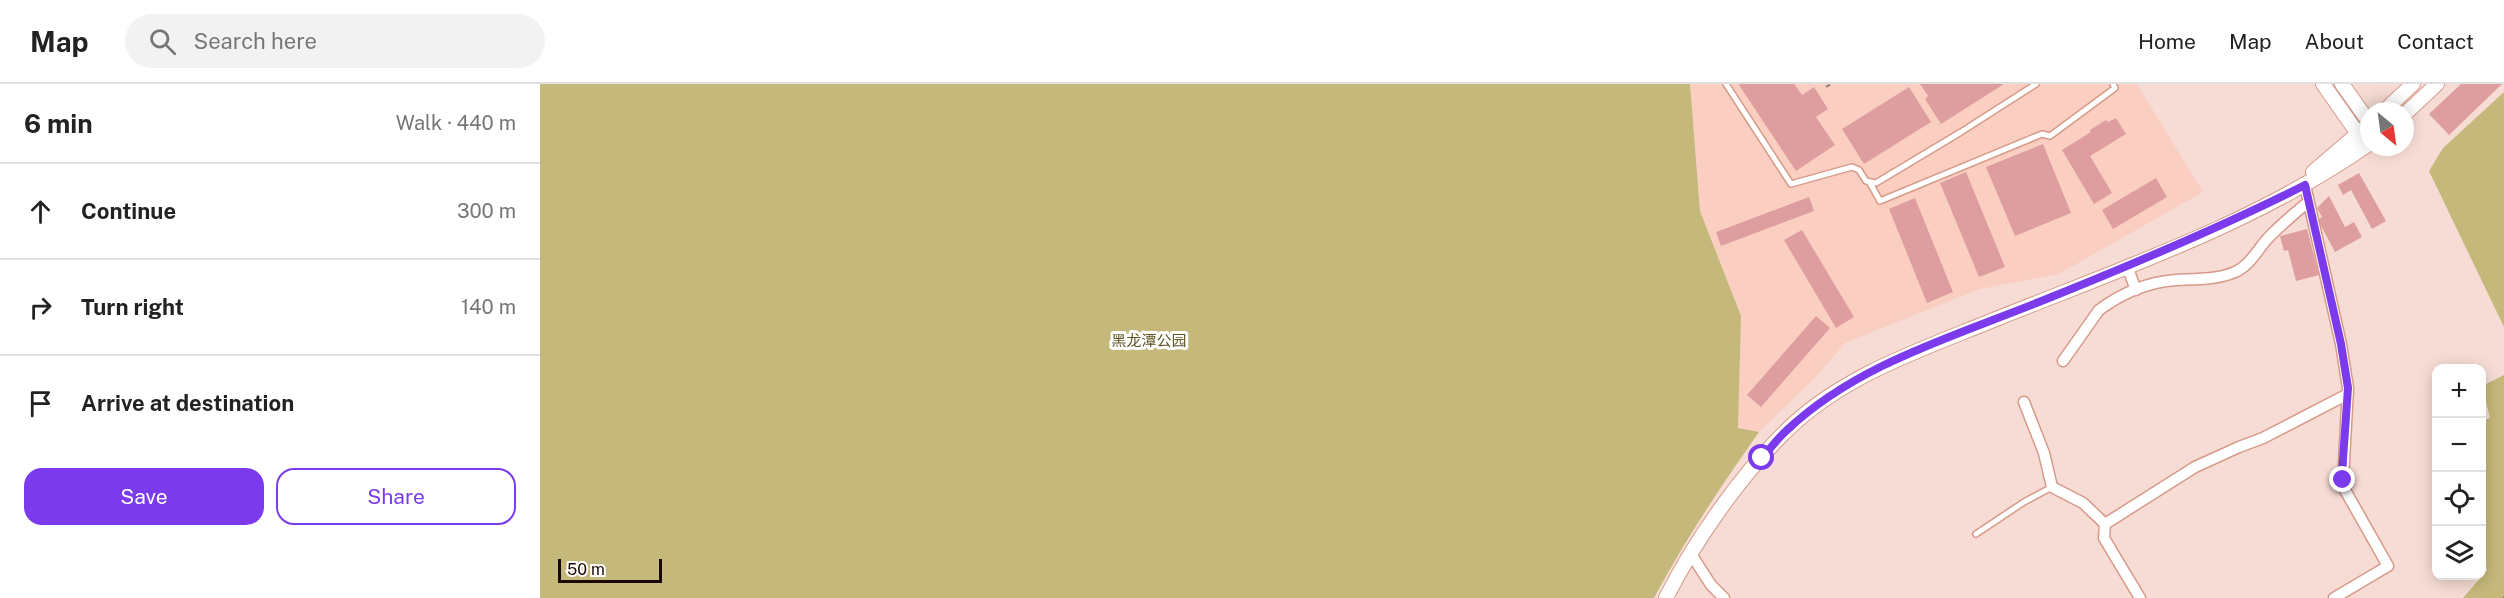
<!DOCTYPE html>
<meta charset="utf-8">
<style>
:root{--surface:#fff;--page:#f2f2f2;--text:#222;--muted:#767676;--line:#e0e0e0;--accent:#7c3aed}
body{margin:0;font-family:"Public Sans","Noto Sans SC",sans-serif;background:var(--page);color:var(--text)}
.controls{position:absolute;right:18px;bottom:18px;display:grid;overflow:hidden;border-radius:12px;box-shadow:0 3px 15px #0003}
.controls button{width:54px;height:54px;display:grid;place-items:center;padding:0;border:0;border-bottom:2px solid var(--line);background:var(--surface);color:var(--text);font:30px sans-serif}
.compass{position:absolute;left:1820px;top:18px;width:54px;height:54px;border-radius:50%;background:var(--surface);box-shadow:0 3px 15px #0003;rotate:151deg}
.scale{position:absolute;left:18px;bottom:15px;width:104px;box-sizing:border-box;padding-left:6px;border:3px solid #1c0803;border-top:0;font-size:16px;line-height:21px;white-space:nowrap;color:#1c0803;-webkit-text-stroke:4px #fff;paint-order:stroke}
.stop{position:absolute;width:18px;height:18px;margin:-14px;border:4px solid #7c3aed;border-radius:50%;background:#fff}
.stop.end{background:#7c3aed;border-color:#fff;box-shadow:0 2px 6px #0008}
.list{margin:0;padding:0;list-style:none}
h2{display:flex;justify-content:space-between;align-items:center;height:78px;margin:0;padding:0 24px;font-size:26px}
h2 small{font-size:20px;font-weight:400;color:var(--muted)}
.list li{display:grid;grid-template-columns:39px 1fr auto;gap:18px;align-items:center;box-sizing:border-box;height:96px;padding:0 24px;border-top:2px solid var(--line)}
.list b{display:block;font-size:22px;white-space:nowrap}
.list em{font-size:20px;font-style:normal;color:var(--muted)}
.actions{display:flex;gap:12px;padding:18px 24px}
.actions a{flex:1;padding:14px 0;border:2px solid var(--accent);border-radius:18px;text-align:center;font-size:21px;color:var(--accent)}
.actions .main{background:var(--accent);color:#fff}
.icon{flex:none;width:33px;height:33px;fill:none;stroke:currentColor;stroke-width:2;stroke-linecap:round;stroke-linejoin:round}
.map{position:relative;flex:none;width:1964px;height:514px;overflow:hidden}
header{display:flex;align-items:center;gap:36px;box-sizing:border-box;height:84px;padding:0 30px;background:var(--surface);border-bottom:2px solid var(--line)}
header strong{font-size:28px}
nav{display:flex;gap:33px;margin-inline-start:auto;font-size:21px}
.search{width:420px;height:54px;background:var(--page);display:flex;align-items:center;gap:15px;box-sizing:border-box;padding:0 21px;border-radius:33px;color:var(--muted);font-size:22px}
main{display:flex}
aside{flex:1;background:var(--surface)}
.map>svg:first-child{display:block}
.built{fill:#facfc2}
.green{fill:#c5b87b}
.building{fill:#de9e9f}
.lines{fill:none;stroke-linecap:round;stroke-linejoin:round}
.service-casing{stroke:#d79a88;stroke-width:8}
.minor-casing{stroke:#d79a88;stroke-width:13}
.tertiary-casing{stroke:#d79a88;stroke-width:16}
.path{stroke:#927b74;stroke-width:2;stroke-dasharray:4.5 3;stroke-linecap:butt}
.service{stroke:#fff;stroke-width:5}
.minor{stroke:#fff;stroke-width:10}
.tertiary{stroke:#fff;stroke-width:14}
.route{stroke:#7c3aed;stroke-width:8}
.labels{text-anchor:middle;stroke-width:6;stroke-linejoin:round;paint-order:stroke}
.park-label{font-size:15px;fill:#605522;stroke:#fff}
</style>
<header>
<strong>Map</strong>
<div class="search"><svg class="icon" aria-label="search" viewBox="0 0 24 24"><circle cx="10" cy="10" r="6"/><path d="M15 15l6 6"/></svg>Search here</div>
<nav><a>Home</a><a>Map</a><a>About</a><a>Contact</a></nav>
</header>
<main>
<aside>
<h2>6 min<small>Walk · 440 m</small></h2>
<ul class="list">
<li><svg class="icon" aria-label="ahead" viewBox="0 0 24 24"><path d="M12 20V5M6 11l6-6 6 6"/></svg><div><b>Continue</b></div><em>300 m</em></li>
<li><svg class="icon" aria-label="right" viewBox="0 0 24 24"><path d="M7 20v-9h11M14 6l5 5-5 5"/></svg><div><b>Turn right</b></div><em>140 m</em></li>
<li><svg class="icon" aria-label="arrive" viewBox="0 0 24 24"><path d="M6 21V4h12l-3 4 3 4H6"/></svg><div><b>Arrive at destination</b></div></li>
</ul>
<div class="actions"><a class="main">Save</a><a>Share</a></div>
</aside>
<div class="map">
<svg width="1964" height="514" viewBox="0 0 1964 514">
<rect width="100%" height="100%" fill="#f6dcd4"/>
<path class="built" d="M 1150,0 L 1597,0 L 1663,108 L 1519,190 L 1440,205 L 1305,259 L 1274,295 L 1219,348 L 1198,344 L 1201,232 L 1160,127 Z"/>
<path class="green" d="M 0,0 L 1150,0 L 1160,127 L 1201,232 L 1198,344 L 1219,348 C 1181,402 1145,456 1114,514 L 0,514 Z
M 1964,8 L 1964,243 L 1889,87 L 1903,64 Z
M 1964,291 L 1964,514 L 1923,514 L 1947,486 L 1942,467 L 1942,337 L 1950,334 L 1942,302 Z"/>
<path class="building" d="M 1201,0 L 1254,0 L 1262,11 L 1274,3 L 1288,25 L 1276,33 L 1295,61 L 1256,87 L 1199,1 Z
M 1380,0 L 1464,0 L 1401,40 L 1385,15 L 1388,12 Z
M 1921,0 L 1962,0 L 1909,51 L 1889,30 Z
M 1369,3 L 1391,38 L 1324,80 L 1302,45 Z
M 1576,34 L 1586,50 L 1550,72 L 1572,109 L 1554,120 L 1522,66 L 1551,48 L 1550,46 L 1566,36 L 1568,38 Z
M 1503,60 L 1531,129 L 1475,152 L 1446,83 Z
M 1426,88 L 1465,183 L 1439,193 L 1400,99 Z
M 1819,89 L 1846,137 L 1832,145 L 1811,106 L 1803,111 L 1798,101 Z
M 1616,94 L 1627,113 L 1573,145 L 1562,126 Z
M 1789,112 L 1805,143 L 1814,138 L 1822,153 L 1795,168 L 1778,136 L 1782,133 L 1777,124 Z
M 1269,113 L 1274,127 L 1181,162 L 1176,148 Z
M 1375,114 L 1413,208 L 1387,219 L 1349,125 Z
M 1767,145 L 1779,191 L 1756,197 L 1748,166 L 1744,167 L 1740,152 Z
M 1262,146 L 1314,233 L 1296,244 L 1244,156 Z
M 1276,232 L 1290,244 L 1221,323 L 1207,311 Z"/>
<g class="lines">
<defs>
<path id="service" d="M 1186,0 L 1251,100 L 1312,83 L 1319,86 L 1326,97 L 1336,99 L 1421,48 L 1496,0
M 1330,99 L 1340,117 L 1502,50 L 1510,52 L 1575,4 L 1573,0
M 1436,450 L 1484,418 L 1512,403"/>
<path id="minor" d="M 1765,101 L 1801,260 L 1808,304 L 1803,396 L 1805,406 L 1848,482 L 1794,514
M 1587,182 L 1596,206
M 1523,277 L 1559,226 C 1582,209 1608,198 1636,196 C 1656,195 1676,196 1695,188 C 1711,181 1718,164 1730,152 C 1742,140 1755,129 1768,118
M 1484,318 L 1504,369 L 1512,403 L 1543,419 L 1565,440
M 1151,470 L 1171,501 L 1184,514
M 1600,514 L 1564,454 L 1565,440 L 1655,383 L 1699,363 L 1723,354 L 1808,310"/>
<path id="tertiary" d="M 1783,0 L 1823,57
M 1802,0 L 1829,38
M 1844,27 L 1873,0
M 1865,30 L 1897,0
M 1773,88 L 1829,40
M 1126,514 C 1154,458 1200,392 1245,348 C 1302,291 1383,265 1456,235 C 1583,184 1716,139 1829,60"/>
</defs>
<use href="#service" class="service-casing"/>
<use href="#minor" class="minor-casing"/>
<use href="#tertiary" class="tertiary-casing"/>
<path class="path" d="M 1286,3 L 1291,0
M 1963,514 L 1964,513"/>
<use href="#service" class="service"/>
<use href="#minor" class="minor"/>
<use href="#tertiary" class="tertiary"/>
</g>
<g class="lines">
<path class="route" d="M 1222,374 C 1230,365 1237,355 1246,347 C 1315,281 1412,253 1499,218 C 1589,182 1678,145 1765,101 L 1801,260 L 1808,304 L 1802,389 L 1803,396"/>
</g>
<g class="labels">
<g class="park-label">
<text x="609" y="262">黑龙潭公园</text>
</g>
</g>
</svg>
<div class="controls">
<button>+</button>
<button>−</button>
<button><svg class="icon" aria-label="locate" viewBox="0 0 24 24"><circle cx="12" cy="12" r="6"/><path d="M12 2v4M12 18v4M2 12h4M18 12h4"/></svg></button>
<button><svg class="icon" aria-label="layers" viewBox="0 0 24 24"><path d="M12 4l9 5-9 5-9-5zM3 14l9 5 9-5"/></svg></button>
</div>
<svg class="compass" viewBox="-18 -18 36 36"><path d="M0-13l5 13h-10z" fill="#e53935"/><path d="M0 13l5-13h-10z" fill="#767676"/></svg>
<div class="scale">50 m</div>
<div class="stop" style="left:1222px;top:374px"></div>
<div class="stop end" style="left:1803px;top:396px"></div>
</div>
</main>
